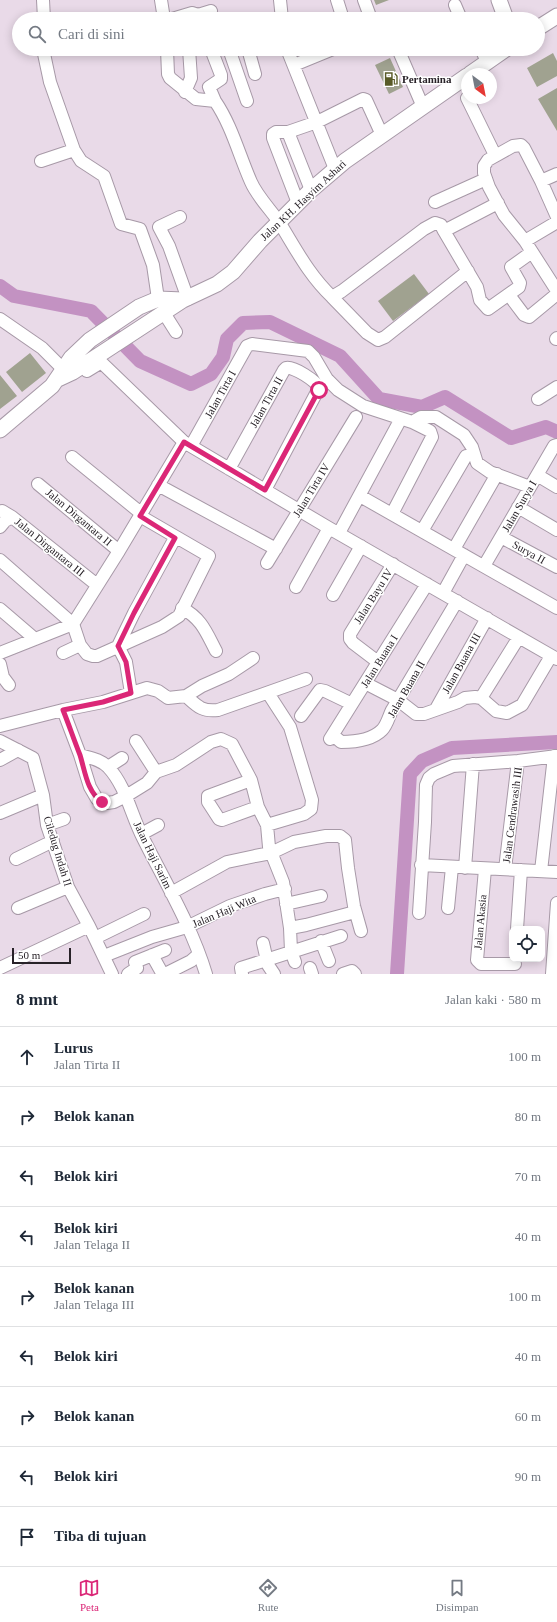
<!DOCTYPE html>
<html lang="id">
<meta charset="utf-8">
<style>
:root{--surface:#fff;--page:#f6f6f7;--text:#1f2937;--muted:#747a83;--line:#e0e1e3;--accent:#db2777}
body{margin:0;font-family:Georgia,serif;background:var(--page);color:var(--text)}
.controls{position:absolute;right:12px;bottom:12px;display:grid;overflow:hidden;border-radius:8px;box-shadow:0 2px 10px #0003}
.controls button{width:36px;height:36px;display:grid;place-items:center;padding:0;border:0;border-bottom:1px solid var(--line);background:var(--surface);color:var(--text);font:20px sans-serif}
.compass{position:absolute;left:461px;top:68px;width:36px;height:36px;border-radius:50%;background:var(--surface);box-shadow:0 2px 10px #0003;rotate:148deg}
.scale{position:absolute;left:12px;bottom:10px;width:59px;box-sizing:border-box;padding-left:4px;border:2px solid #282228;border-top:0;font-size:11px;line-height:14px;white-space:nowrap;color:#282228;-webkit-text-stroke:3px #fff;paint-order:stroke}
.stop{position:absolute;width:12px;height:12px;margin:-9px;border:3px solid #db2777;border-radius:50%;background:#fff}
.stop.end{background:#db2777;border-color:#fff;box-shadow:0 1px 4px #0008}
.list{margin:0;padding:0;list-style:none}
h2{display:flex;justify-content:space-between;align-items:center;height:52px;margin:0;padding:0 16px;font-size:17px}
h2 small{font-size:13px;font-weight:400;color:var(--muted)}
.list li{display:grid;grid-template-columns:26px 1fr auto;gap:12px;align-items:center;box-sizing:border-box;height:60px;padding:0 16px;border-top:1px solid var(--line)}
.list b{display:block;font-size:15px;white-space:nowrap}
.list p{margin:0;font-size:13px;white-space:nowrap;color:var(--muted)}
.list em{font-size:13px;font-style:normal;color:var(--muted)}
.icon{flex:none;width:22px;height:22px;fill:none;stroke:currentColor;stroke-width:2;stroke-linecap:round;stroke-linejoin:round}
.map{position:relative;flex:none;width:557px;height:974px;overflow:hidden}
.search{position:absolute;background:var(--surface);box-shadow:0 2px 10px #0003;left:12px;right:12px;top:12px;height:44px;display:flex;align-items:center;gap:10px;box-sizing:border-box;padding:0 14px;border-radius:22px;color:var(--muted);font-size:15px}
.sheet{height:592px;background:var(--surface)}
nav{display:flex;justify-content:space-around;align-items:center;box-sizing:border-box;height:56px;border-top:1px solid var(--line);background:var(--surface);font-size:11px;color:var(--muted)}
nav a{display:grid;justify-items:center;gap:2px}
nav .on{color:var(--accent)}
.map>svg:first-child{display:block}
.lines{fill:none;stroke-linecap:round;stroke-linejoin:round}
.river{stroke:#c392c2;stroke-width:14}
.building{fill:#a0a290}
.minor-casing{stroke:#a799a7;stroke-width:14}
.major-casing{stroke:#a799a7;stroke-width:17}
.minor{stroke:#fff;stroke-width:12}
.major{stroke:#fff;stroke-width:15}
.route{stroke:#db2777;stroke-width:5}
.labels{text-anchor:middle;stroke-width:3;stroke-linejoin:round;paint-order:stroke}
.poi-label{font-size:11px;font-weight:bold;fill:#282228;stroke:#fff;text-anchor:start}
.street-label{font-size:11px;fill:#282228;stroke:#fff}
</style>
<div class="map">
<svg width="557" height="974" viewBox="0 0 557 974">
<rect width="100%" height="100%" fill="#e9dae8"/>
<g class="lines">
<path class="river" d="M 0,286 L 14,296 L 91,311 L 140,361 L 191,384 L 211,374 L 223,357 L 227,339 L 243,323 L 270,322 L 340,356 L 379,399 L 422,407 L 445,397 L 511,438 L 546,427 L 557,432
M 397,974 L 410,774 L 422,761 L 452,748 L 557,742"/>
</g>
<path class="building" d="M 374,0 L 389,0 L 376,5 Z
M 553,53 L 557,61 L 557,76 L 537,87 L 527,68 Z
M 390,58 L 403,87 L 389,94 L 375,65 Z
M 557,88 L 557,131 L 538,99 Z
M 414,274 L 429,294 L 393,321 L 378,301 Z
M 30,353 L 46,373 L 22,392 L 6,372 Z
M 0,375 L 17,396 L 0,409 Z"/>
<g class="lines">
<defs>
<path id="minor" d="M 43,0 L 44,19
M 161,0 L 164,19
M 280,0 L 282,19
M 337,0 L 343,19
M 364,0 L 371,19
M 455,5 L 461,19
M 172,19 L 192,13 L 198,15 L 211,11
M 232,19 L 238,19
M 43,49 L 50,82 L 74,150 L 81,161 L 104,176 L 121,224 L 140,229 L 153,265 L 158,299
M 167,49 L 168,74 L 170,78 L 196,99 L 215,101 C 232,126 239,155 251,182 C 257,196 270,209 279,222 C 296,249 308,274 332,297 L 342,291 L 424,229 L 435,223 L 441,225 L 444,231 L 477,287 L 480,300 L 488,309 L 519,287 L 520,283 L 511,267 L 532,252
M 211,49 L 221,75 L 221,79 L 209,87 L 215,101
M 229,49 L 247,101
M 248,49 L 255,74
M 287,49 L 335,169
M 398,49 L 423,107
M 481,49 L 487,61
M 294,65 L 333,49
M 185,92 L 191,78 L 189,49
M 467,98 L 495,155
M 288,132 L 311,190
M 41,161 L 74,150
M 541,181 L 557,174
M 435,202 L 486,179
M 298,203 L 273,138 L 273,134 L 276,132 L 288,132 L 317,122 L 363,99 L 366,100 L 382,135
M 180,217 L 159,227 L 169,246 L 188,299
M 557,217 L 541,181 L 524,148 L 521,145 L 513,146 L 488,160 L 484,166 L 484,173 L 489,187 L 504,215 L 525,241 L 557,291
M 444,231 L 498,203
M 525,241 L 557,222
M 509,295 L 524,315 L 529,317 L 557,294
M 332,297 L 367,333 L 378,340 L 385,337 L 468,271
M 164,313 L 176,332
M 0,319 L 42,348 L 64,370
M 556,339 L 557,338
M 87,371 L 100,363 L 103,364 L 184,442 L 329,528 L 557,659
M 538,399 L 557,387
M 191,446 L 247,346 L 252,344 L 308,351 L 314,357 L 327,379 L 338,390 L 363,406 L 412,422 L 421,417 L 436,417 L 464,435 L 472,447 L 477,463 L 490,472 L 530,487
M 72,457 L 142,514
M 229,469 L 284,370 L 286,368 C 293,366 317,381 319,388 L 265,490
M 537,475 L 557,487
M 38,484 L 119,551
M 158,485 L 276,549
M 360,496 L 557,608
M 518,507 L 557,530
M 2,511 L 12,517 L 97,585
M 392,514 L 432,437 L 430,431 L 412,422
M 0,527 L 5,521 L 12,517
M 422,531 L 466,456
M 339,533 L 398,424
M 501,537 L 557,567
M 454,549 L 497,474
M 0,560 L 73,624 L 80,645 L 87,654 L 93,656 L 97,656 L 162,627 L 179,616 L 209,556 L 140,516
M 267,563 L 356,417
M 484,566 L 554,446 L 557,445
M 296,587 L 329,528
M 443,593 L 464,555
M 333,595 L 361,546
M 182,608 C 202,619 206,632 216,651
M 0,609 L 35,639
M 118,646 L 134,613 L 175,538
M 118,646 L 126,662 L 131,693
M 0,653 L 73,624 L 119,551 L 184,442
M 63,653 L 80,645
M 378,662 L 353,643 L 350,639 L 350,634 L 393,564
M 0,664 L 3,677 L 9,685
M 365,683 L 398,700 L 416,714 L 424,714 L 458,702 L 465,698 L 475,697 L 481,698 L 496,711 L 507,713 L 522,705 L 551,656
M 186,696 L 202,686 L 229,674 L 253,658
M 481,698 L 519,637
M 436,709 L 487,618
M 63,710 L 80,755 L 90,787 L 97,799 L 107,803 L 114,802 L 126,796 L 147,783 L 156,772 L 176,765 L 211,742 L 221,739 L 232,744 L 251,780 L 258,807 L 267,825 L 269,847 L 283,882 L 290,928 L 306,925 L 355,912
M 301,716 L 320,690 L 325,691 L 352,704
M 0,726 L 63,710 L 103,702 L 147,688 L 158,691 L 168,698 L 186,696 C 197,706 202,712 218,710 L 306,679
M 333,735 L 341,742 C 355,742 372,740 382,730 C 387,725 389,716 392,710 L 457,601
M 330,739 L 427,584
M 0,741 L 33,758 L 43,795 L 47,825 L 68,887 L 89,926 L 112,974
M 136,741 L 156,772
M 80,755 C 90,758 100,759 108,767 C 126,786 131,815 143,838 C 165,882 192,927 206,974
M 0,760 L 18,750
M 108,767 L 122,758
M 251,780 L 208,796 L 208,802 L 219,819 L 222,820 L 258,807
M 0,813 L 43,795
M 47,825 L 64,819
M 267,825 L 304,814 L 311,809 L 312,800 L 290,727 L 268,693
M 142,836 L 145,832 L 158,825
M 16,859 L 53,841
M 421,865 L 557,872
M 465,868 L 473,764
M 485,869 L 477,960 L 481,964 L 515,964
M 505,869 L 518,761
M 541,871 L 554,756
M 171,893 L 227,862 L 255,856 L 271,853 L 294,842 L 326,836 L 340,836 L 345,840 L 348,868 L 354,906 L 361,931
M 286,904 L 321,896
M 18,908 L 68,887
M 448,908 L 452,867
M 419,913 L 425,822 L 426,785 L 429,778 L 434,774 L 453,766 L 518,761 L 557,756
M 290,928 L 291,951 L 295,962
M 517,929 L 521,870
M 95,938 L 144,914
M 321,941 L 329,961
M 263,943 L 268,965 L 274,974
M 152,955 L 162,973 L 165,974 L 191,961 L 199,954
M 104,956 L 152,937 L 187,927 L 230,906 L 265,894 L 285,889
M 0,968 L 89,926
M 310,968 L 312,974
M 128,974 L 137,968 L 135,962 L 165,950
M 242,974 L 241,968 L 341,936
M 343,974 L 352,971 L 355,974
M 552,974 L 557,903"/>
<path id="major" d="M 499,0 L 506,19
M 538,28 L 557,16
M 470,74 L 506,49
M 58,379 L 73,372 L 183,300 L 217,284 L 233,272 L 260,241 L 311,190 L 345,161 L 467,76
M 0,430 L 52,386 L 71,358 L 90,340 L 139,307 L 158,299 L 183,300"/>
</defs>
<use href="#minor" class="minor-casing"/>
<use href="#major" class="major-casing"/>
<use href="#minor" class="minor"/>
<use href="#major" class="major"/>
</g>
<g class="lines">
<path class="route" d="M 102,802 C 87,792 85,771 80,755 C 74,740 69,725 63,710 L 103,702 L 131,693 L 126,662 L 118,646 L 134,613 L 175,538 L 140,516 L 184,442 L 265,490 L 319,390"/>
</g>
<defs>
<symbol id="fuel-bare" viewBox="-9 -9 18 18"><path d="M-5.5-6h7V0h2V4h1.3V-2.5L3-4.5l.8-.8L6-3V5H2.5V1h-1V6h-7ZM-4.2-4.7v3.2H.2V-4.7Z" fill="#585a27" stroke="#fff" stroke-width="2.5" paint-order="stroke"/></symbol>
</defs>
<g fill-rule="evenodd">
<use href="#fuel-bare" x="381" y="69" width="20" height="20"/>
</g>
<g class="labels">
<g class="poi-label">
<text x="402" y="83">Pertamina</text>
</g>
<g class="street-label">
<text transform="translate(303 200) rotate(-43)" y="4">Jalan KH. Hasyim Ashari</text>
<text transform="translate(220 394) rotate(-61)" y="4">Jalan Tirta I</text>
<text transform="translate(266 402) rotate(-61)" y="4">Jalan Tirta II</text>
<text transform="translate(311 490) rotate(-59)" y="4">Jalan Tirta IV</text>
<text transform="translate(519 506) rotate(-60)" y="4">Jalan Surya I</text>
<text transform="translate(79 517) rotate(40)" y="4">Jalan Dirgantara II</text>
<text transform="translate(50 547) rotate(39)" y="4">Jalan Dirgantara III</text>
<text transform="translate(529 552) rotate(29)" y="4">Surya II</text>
<text transform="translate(373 596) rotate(-58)" y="4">Jalan Bayu IV</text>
<text transform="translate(379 661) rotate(-58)" y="4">Jalan Buana I</text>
<text transform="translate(461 663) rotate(-61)" y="4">Jalan Buana III</text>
<text transform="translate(406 689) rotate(-60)" y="4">Jalan Buana II</text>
<text transform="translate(512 815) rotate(-83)" y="4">Jalan Cendrawasih III</text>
<text transform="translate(58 851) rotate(73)" y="4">Ciledug Indah II</text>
<text transform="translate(153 855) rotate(64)" y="4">Jalan Haji Sarim</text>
<text transform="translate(224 911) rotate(-23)" y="4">Jalan Haji Wita</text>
<text transform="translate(480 922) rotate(-85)" y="4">Jalan Akasia</text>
</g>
</g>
</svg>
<div class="controls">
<button><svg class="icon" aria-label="locate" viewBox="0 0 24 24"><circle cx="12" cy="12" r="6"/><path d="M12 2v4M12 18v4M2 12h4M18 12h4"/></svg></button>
</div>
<svg class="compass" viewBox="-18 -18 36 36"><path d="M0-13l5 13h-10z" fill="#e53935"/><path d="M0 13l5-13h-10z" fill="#747a83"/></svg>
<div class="scale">50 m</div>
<div class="stop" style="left:319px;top:390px"></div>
<div class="stop end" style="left:102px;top:802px"></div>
<div class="search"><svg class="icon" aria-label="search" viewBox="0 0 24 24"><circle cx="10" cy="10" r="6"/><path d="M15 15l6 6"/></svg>Cari di sini</div>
</div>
<section class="sheet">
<h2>8 mnt<small>Jalan kaki · 580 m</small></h2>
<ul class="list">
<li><svg class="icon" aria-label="ahead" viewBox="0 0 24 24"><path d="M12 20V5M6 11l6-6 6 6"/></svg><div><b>Lurus</b><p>Jalan Tirta II</p></div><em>100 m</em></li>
<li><svg class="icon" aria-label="right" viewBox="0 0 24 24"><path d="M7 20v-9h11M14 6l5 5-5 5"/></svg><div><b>Belok kanan</b></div><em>80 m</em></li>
<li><svg class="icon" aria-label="left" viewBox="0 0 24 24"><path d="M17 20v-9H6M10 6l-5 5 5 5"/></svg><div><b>Belok kiri</b></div><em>70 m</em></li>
<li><svg class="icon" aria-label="left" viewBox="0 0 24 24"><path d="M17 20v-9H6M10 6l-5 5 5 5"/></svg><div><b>Belok kiri</b><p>Jalan Telaga II</p></div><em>40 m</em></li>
<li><svg class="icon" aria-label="right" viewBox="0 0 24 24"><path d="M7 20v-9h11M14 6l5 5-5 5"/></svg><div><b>Belok kanan</b><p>Jalan Telaga III</p></div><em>100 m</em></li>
<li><svg class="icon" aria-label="left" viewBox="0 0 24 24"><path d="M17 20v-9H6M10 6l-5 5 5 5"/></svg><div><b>Belok kiri</b></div><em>40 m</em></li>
<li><svg class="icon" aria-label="right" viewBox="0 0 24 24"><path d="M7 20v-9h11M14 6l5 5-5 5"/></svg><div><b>Belok kanan</b></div><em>60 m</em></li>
<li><svg class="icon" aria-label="left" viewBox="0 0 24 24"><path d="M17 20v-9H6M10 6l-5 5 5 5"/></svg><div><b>Belok kiri</b></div><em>90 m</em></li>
<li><svg class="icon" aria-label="arrive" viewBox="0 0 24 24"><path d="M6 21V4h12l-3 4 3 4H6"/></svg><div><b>Tiba di tujuan</b></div></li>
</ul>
</section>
<nav>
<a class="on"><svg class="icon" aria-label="map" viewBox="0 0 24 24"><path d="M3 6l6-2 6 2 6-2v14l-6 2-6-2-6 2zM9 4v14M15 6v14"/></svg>Peta</a>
<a><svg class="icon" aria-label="directions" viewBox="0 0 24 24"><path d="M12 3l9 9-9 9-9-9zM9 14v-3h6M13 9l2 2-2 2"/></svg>Rute</a>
<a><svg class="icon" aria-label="saved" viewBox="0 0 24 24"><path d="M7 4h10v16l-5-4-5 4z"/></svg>Disimpan</a>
</nav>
